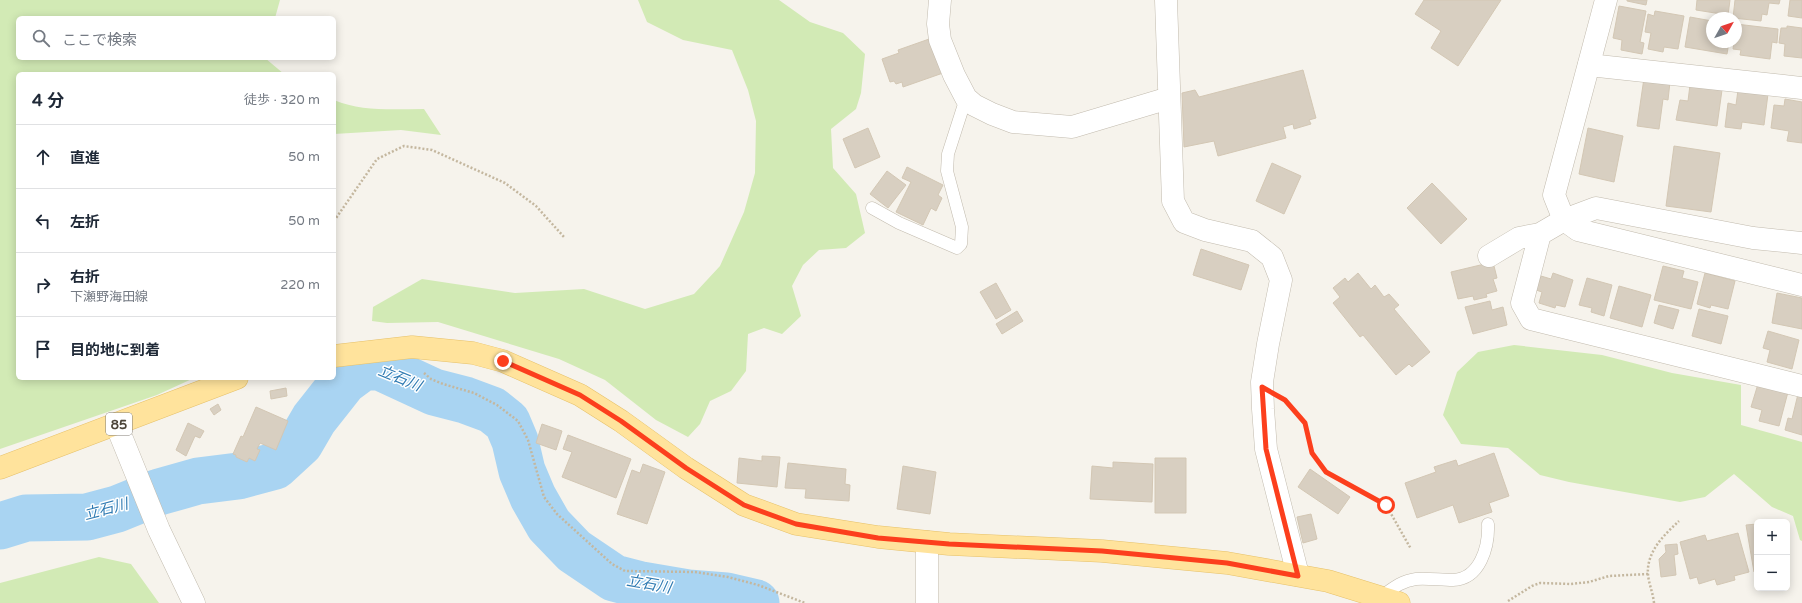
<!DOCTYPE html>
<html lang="ja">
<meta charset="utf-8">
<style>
:root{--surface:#fff;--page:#f2f2f3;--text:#1f2937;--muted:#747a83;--line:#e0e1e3}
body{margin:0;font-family:"Varela Round","Noto Sans JP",sans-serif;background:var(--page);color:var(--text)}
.controls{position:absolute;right:12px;bottom:12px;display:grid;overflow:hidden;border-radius:6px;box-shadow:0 2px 10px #0003}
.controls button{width:36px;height:36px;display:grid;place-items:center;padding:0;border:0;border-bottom:1px solid var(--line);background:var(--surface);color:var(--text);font:20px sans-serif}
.compass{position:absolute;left:1706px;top:12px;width:36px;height:36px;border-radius:50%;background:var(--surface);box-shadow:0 2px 10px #0003;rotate:50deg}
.stop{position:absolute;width:12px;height:12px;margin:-9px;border:3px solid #fc3f1d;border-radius:50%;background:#fff}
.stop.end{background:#fc3f1d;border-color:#fff;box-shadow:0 1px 4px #0008}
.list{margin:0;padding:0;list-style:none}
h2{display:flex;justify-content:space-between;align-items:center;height:52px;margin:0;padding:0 16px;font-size:17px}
h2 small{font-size:13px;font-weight:400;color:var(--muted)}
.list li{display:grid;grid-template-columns:26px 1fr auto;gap:12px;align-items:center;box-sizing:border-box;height:64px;padding:0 16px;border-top:1px solid var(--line)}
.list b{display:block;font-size:15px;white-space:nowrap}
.list p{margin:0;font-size:13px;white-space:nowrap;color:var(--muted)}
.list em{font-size:13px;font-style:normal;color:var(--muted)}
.icon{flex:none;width:22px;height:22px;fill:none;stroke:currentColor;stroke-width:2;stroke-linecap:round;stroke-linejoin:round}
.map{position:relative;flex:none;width:1802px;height:603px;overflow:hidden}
.search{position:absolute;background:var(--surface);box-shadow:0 2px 10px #0003;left:16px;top:16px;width:320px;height:44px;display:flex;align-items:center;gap:10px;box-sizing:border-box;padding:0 14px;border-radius:6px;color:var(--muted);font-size:15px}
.panel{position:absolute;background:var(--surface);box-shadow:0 2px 10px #0003;left:16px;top:72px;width:320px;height:308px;border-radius:6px}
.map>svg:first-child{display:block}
.green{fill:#d2eab5}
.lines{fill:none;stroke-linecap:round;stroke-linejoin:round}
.river{stroke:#a9d4f2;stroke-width:47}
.building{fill:#d8cfc1;stroke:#d3c7b4}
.service-casing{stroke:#c2bbae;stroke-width:13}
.minor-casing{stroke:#c2bbae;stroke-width:23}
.tertiary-casing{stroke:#c2bbae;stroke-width:23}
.primary-casing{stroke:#e6c16a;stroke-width:23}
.path{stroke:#c4b79f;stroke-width:2.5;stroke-dasharray:2 2;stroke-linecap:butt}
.service{stroke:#fff;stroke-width:12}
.minor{stroke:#fff;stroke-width:22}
.tertiary{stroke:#fff;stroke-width:22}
.primary{stroke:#ffe39c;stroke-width:22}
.route{stroke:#fc3f1d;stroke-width:5}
.labels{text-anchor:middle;stroke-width:3;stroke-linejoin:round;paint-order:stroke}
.shield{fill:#fff;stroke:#817c74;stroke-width:1}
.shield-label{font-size:13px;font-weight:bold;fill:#4b4439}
.water-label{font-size:15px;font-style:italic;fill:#2e7ab2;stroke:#fff}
</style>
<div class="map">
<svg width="1802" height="603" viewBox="0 0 1802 603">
<rect width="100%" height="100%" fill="#f6f3ec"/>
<path class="green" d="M 0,0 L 280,0 L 275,18 L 18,18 L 18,58 L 265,58 L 284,74 L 18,74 L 18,378 L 194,378 L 157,395 L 0,449 Z
M 638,0 L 779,0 L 810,22 L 843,33 L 865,54 L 861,93 L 856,109 L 831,129 L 833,168 L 856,194 L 865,233 L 846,248 L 819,250 L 803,265 L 792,286 L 801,316 L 782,334 L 764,328 L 748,334 L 746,371 L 731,391 L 710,401 L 700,424 L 688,437 L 656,420 L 605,380 L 559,359 L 438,322 L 387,323 L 372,321 L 373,307 L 422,279 L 515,293 L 584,289 L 645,309 L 694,294 L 720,266 L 744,212 L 755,173 L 756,121 L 748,90 L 732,50 L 683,40 L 647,22 Z
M 334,100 C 362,112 394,109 424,109 L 441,135 L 401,130 L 334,134 Z
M 1514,345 L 1602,355 L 1672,373 L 1741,385 L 1741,425 L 1802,442 L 1802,541 L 1800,540 L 1793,516 L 1772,507 L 1734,474 L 1705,497 L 1680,502 L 1569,482 L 1540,475 L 1508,448 L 1461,444 L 1443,415 L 1457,372 L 1478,352 Z
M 99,557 L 131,564 L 159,603 L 0,603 L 0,583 Z"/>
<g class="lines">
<path class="river" d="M 0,526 L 26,518 L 87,517 L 117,509 L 159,492 L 198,481 L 238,476 L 275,466 L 300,443 L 314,419 L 344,381 L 363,367 L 380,367 L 434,392 L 465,400 L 492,410 L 507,422 L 515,441 L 522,471 L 533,497 L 549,525 L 574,551 L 614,578 L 641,585 L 688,593 L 726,596 L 756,603"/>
</g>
<path class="building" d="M 1424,0 L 1501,0 L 1458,66 L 1431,48 L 1441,31 L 1415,14 Z
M 1627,0 L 1647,0 L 1646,5 L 1627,1 Z
M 1697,0 L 1730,0 L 1728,15 L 1696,10 Z
M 1735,0 L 1780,0 L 1779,4 L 1769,3 L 1767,15 L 1762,14 L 1761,21 L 1733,18 Z
M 1790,0 L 1802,0 L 1802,18 L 1788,16 Z
M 1619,6 L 1646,11 L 1640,42 L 1644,43 L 1642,54 L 1621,50 L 1622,40 L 1613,38 Z
M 1655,11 L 1684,16 L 1678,49 L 1664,47 L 1663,52 L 1648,49 L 1651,33 L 1645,32 L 1648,14 L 1654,16 Z
M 1690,17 L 1712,21 L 1712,42 L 1729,42 L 1727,54 L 1685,47 Z
M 1736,24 L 1778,29 L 1777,43 L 1772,42 L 1770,59 L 1740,55 L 1741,50 L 1733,49 L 1734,42 L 1736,42 Z
M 1787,26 L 1802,28 L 1802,58 L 1784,56 L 1785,44 L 1779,43 L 1781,28 L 1787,28 Z
M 932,38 L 943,73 L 903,87 L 902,82 L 896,84 L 894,81 L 890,82 L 882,59 L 899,53 L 898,50 Z
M 1303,70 L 1316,118 L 1309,120 L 1311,124 L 1294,129 L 1293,124 L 1283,127 L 1286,138 L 1218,156 L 1214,141 L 1184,147 L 1182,93 L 1195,90 L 1199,97 Z
M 1644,78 L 1670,82 L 1668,100 L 1663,99 L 1659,129 L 1637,126 Z
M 1690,85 L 1722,90 L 1717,126 L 1676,120 L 1680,100 L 1688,101 Z
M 1738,90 L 1768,94 L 1764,125 L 1742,122 L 1741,129 L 1725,127 L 1728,103 L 1736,105 Z
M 1785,99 L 1802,102 L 1802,143 L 1787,141 L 1789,131 L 1771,128 L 1774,105 L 1784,106 Z
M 868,128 L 880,157 L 855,168 L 843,139 Z
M 1588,128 L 1623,136 L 1614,182 L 1579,174 Z
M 1674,146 L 1720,153 L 1711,212 L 1666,206 Z
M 1272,163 L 1301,176 L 1284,214 L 1256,201 Z
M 907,167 L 943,185 L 938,195 L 942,198 L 936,211 L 931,208 L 923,225 L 896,212 L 911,182 L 902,178 Z
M 887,171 L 906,185 L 888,208 L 870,194 Z
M 1432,183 L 1467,219 L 1441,244 L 1407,208 Z
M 1201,249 L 1249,265 L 1241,290 L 1193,275 Z
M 1493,262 L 1497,278 L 1493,279 L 1497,291 L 1486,294 L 1487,297 L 1474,300 L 1473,296 L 1458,299 L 1451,272 Z
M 1663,266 L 1684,271 L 1682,278 L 1698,282 L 1691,309 L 1654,300 Z
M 1358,273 L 1371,289 L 1375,285 L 1384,297 L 1389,294 L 1399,305 L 1394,309 L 1430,352 L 1412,367 L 1409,364 L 1396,375 L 1363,335 L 1360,337 L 1333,303 L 1340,297 L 1333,288 L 1345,278 L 1348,282 Z
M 1553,273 L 1573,280 L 1565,307 L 1556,305 L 1555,308 L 1539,303 L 1542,292 L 1536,290 L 1541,276 L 1551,279 Z
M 1705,273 L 1735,281 L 1728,309 L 1711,305 L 1710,308 L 1697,304 Z
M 1587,278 L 1612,285 L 1604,316 L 1591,312 L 1592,308 L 1579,305 Z
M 996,283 L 1011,310 L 996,319 L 980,292 Z
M 1619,286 L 1651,295 L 1642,327 L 1610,318 Z
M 1777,293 L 1802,298 L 1802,329 L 1772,323 Z
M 1490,301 L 1492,310 L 1503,307 L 1507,325 L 1473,334 L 1465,307 Z
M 1659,305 L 1679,310 L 1673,329 L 1654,323 Z
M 1699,309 L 1728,316 L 1721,344 L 1692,336 Z
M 1017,311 L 1023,321 L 1002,334 L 996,324 Z
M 1768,331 L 1799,340 L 1792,369 L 1767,362 L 1770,350 L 1763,348 Z
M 1758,384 L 1788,392 L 1779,426 L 1759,421 L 1762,410 L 1751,407 Z
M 286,388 L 287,396 L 271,399 L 270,391 Z
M 1798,394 L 1802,395 L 1802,435 L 1785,430 L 1788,418 L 1792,419 Z
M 218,404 L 221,410 L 214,415 L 210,409 Z
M 256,407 L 288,421 L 276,450 L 260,443 L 257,449 L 260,450 L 255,461 L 249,458 L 247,462 L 236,457 L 236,455 L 233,454 L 241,436 L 243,437 Z
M 188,423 L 204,431 L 200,438 L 195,436 L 186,456 L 176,450 Z
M 542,424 L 562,431 L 556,450 L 536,443 Z
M 568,435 L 631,459 L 616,498 L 562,477 L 572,452 L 563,449 Z
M 1494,453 L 1509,496 L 1489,503 L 1492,512 L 1459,523 L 1453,505 L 1417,518 L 1405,483 L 1436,472 L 1434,467 L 1456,460 L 1458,466 Z
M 762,456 L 780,457 L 777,487 L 737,483 L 739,458 L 762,461 Z
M 1155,458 L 1186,458 L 1186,513 L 1155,513 Z
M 1113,462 L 1153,464 L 1152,502 L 1090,499 L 1092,466 L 1113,468 Z
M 788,463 L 846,469 L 845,484 L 850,485 L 849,501 L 805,498 L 806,489 L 785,488 Z
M 643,464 L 665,472 L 647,524 L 617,514 L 632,470 L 640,473 Z
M 903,466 L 936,472 L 930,514 L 897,509 Z
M 1310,469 L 1350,497 L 1338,514 L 1298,487 Z
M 1311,514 L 1317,539 L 1303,543 L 1297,517 Z
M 1757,524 L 1757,572 L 1754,572 L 1746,525 Z
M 1738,533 L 1749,572 L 1734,576 L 1735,580 L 1717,585 L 1715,579 L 1699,584 L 1697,577 L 1690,579 L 1680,542 L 1705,535 L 1707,541 Z
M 1677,544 L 1678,554 L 1674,555 L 1676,575 L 1661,577 L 1659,559 L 1666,552 L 1665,545 Z"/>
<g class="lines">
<defs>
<path id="service" d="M 872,208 L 899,223 L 957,248 L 961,244 L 962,227 L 947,171 L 948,154 L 966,98
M 1381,597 C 1392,589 1401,581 1416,579 C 1428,578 1440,580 1453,580 C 1480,579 1489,547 1488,524"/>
<path id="minor" d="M 940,0 L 938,24 L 940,40 L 954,75 L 966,98 L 974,105 L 992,114 L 1013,122 L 1072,127 L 1169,98
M 1166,0 L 1173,201 L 1184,222 L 1205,230 L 1252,241 L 1272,257 L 1281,280 L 1268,344 L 1262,382 L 1263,409 L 1266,449 L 1298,575
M 1589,65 L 1802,88
M 1802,243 L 1753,238 L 1596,208 L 1564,220 L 1540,234 L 1522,303 L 1531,319 L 1802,386
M 1489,256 L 1519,238 L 1540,234
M 927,542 L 927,603"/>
<path id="tertiary" d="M 1606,0 L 1554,195 L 1564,220 L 1578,230 L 1802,285
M 116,424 L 159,530 L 194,603"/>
<path id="primary" d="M 334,356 L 412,347 L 473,353 L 503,361 L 580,395 L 621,421 L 686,468 L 744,505 L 796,524 L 878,537 L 949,544 L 1102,551 L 1227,563 L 1328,581 L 1399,603
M 0,468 L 237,378"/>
</defs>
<use href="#service" class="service-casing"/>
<use href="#minor" class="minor-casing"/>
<use href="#tertiary" class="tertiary-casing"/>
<use href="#primary" class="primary-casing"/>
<path class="path" d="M 334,221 L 377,159 L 404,146 L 432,150 L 505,183 L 536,206 L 564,237
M 424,373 L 431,379 L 443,384 L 474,393 L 497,405 L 518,421 L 528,440 L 544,497 L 557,514 L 612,564 L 625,571 L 695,572 L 728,577 L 758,585 L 805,603
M 1288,403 L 1305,423 L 1312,453 L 1326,472 L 1386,505 L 1411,549
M 1508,601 L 1532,586 L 1540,583 L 1571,584 L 1589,582 L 1609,576 L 1648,574
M 1654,603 C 1653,593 1649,584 1648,575 C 1646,552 1664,535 1679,521"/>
<use href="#service" class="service"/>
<use href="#minor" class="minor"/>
<use href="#tertiary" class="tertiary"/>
<use href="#primary" class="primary"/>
</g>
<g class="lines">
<path class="route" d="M 503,361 L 580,395 L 621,421 L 686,468 L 744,505 L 796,524 L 878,538 L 949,544 L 1102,551 L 1227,563 L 1298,576 L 1266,449 L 1262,387 L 1285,400 L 1305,423 L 1312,453 L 1326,472 L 1386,505"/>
</g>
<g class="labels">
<rect class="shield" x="106" y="413" width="26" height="22" rx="3"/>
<g class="shield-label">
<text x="119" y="429">85</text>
</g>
<g class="water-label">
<text transform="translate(400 378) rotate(22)" y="5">立石川</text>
<text transform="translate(106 509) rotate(-15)" y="5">立石川</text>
<text transform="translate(649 584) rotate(10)" y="5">立石川</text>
</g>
</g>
</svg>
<div class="controls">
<button>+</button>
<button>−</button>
</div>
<svg class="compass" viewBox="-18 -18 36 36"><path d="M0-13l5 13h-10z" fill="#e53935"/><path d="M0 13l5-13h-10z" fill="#747a83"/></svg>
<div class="stop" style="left:1386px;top:505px"></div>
<div class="stop end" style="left:503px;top:361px"></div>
<div class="search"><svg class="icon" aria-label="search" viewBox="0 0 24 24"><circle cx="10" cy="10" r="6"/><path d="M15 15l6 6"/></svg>ここで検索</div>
<section class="panel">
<h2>4 分<small>徒歩 · 320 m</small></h2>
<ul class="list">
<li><svg class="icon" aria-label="ahead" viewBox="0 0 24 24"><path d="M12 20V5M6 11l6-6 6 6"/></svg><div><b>直進</b></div><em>50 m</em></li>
<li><svg class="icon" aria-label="left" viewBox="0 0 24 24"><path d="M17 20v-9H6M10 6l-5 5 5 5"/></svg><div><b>左折</b></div><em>50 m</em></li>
<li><svg class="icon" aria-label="right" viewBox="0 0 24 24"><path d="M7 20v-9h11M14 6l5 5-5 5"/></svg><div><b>右折</b><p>下瀬野海田線</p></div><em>220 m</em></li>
<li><svg class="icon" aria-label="arrive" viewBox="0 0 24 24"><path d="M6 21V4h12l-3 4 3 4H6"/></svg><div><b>目的地に到着</b></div></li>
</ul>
</section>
</div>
